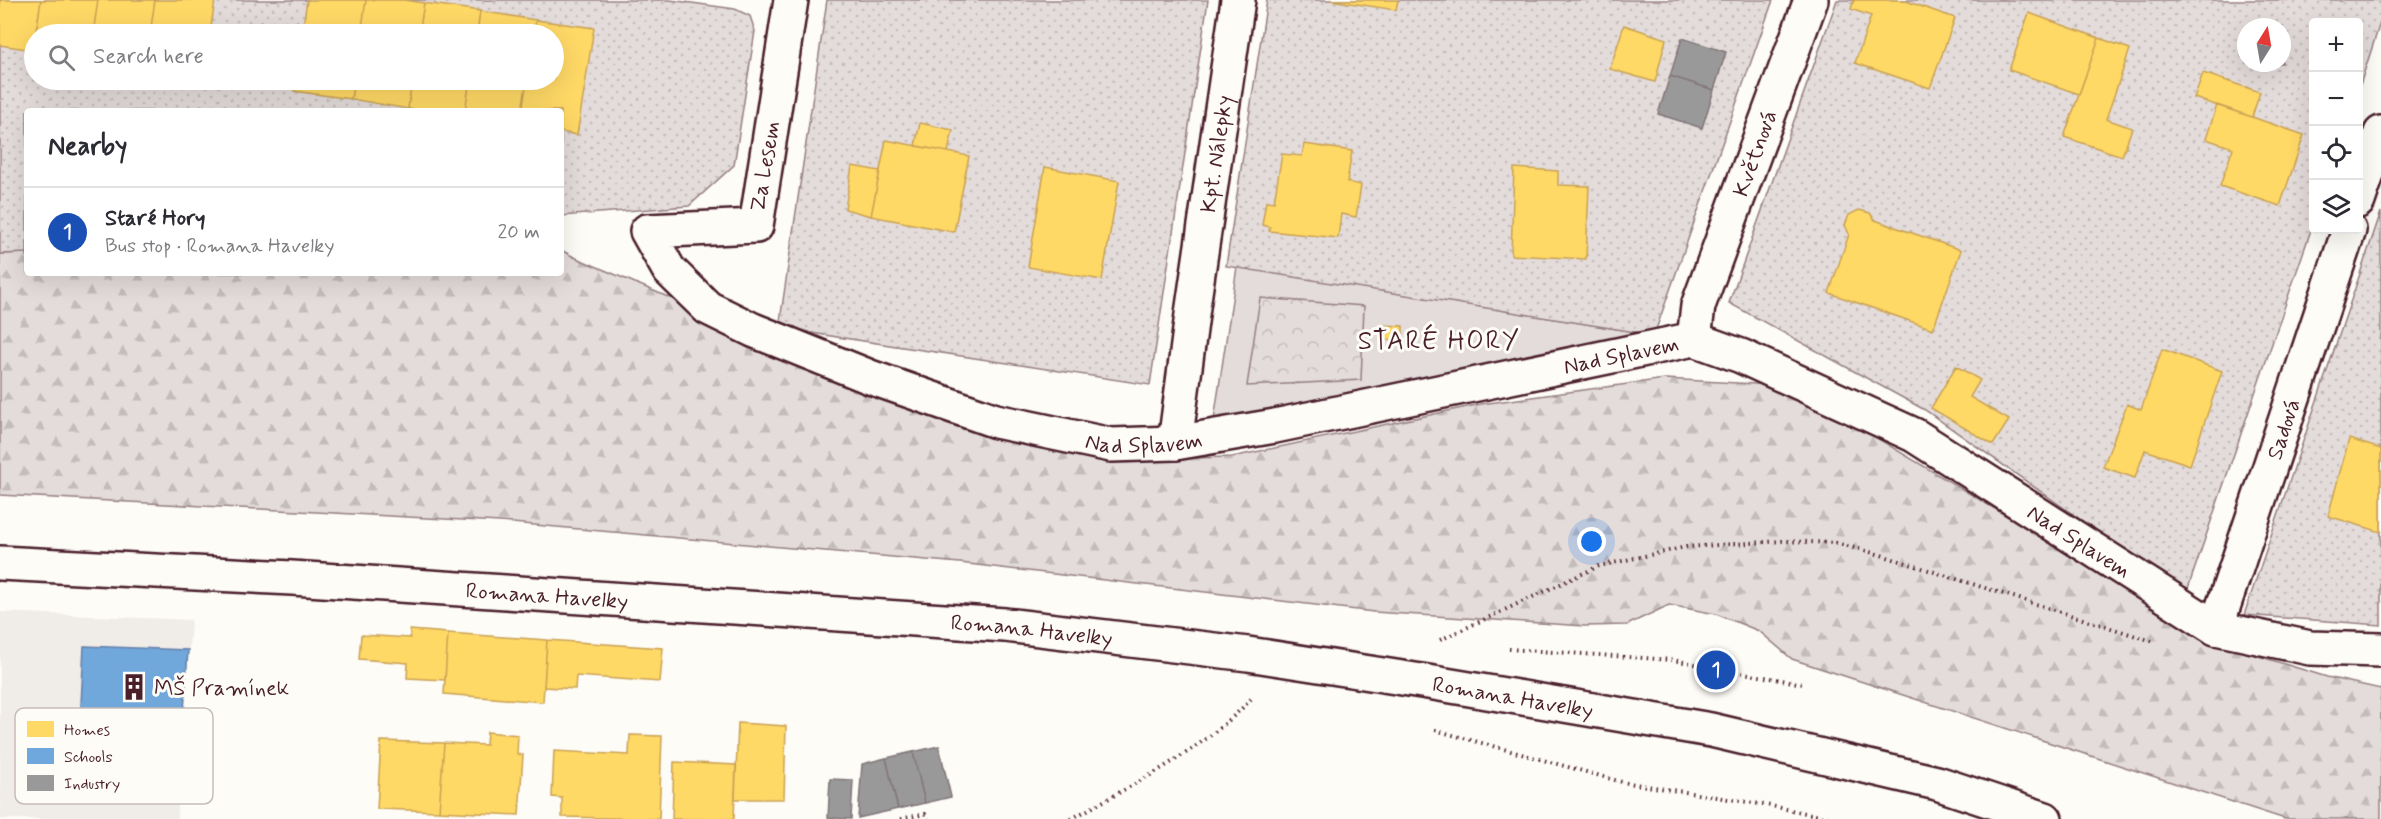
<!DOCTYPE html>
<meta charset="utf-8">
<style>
:root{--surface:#fff;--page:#f2f2f3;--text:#2b2b33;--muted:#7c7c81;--line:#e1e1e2;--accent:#db2777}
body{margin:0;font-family:Mynerve,sans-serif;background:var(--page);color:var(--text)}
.controls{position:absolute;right:18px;top:18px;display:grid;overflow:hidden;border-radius:6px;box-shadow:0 6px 24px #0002}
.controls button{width:54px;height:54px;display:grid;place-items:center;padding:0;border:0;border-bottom:2px solid var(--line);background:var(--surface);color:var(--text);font:30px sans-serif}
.compass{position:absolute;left:2237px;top:18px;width:54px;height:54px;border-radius:50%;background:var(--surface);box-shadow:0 6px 24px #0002;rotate:11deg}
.you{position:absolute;left:1592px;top:542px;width:21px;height:21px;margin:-15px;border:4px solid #fff;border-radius:50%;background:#1a73e8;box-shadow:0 0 0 9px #1a73e833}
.badge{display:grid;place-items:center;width:39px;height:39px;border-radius:50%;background:var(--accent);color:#fff;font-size:20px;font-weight:700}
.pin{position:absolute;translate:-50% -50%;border:3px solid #fff;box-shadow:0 2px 6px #0006}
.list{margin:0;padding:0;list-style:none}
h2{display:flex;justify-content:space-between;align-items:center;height:78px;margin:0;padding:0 24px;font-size:26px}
h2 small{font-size:20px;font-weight:400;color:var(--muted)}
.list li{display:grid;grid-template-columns:39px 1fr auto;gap:18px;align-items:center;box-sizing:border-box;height:90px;padding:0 24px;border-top:2px solid var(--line)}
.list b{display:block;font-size:22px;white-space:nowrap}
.list p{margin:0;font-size:20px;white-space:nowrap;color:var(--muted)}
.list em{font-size:20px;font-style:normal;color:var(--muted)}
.icon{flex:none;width:33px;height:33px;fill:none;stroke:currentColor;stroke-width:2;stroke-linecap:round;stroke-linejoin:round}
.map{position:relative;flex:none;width:2381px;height:819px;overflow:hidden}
.search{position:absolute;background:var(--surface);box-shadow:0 6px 24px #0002;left:24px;top:24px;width:540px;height:66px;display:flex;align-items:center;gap:15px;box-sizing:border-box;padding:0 21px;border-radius:33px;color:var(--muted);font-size:22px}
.panel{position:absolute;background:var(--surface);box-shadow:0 6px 24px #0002;left:24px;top:108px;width:540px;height:168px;border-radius:6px}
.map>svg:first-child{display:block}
.built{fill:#f0ece8}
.grass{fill:#e3dcda;stroke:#967e82;stroke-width:1.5}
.forest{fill:url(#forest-firs);stroke:#967e82;stroke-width:1.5}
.park{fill:url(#park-crowns);stroke:#967e82;stroke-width:1.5}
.garden{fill:url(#garden-dots);stroke:#967e82;stroke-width:1.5;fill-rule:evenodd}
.homes{fill:#ffd966;stroke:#c9a154;stroke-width:1.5}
.schools{fill:#6fa8dc;stroke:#647fa7;stroke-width:1.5}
.industry{fill:#999;stroke:#817478;stroke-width:1.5}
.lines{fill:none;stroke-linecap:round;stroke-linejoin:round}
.minor-casing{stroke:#4a1f2b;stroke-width:38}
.path{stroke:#4a1f2b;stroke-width:4;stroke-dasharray:1.5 4.5;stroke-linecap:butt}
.minor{stroke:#fdfcf7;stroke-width:33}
.labels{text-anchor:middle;stroke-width:6;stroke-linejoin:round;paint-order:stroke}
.street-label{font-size:22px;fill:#4a1f2b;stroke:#fdfcf7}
.poi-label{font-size:22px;fill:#4a1f2b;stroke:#fdfcf7;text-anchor:start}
.quarter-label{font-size:26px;letter-spacing:1.5px;fill:#4a1f2b;stroke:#fdfcf7}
.key{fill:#fdfcf7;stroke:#c7baba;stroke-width:1.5}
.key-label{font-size:16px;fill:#4a1f2b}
</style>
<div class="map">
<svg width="2381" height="819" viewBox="0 0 2381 819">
<defs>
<pattern id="forest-firs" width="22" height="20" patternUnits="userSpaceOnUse" patternTransform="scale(1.5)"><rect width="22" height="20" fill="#e3dcda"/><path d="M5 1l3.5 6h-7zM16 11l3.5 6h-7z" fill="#c4bcbb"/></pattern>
<pattern id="park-crowns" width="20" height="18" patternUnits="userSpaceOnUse" patternTransform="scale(1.5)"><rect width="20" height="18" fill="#e3dcda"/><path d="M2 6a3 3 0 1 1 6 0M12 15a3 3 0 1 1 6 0" fill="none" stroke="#c4bcbb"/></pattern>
<pattern id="garden-dots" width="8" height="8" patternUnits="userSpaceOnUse" patternTransform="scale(1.5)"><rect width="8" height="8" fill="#e3dcda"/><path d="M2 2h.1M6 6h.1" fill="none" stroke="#c4bcbb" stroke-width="1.8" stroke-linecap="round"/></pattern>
</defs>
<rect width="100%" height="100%" fill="#fdfcf7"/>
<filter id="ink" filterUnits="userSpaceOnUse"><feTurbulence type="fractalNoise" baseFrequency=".0167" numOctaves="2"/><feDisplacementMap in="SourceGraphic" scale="12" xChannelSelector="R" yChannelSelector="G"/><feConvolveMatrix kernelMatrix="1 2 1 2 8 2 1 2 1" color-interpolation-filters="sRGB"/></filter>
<g filter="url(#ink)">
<path class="built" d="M 0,612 L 191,620 L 177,819 L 0,819 Z"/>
<path class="grass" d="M 1237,267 L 1654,335 L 1214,420 Z"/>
<path class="forest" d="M 561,250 L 574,257 L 870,383 L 1114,460 L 1232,457 L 1481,404 L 1665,379 L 1790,386 L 2222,645 L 2327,677 L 2381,689 L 2381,819 L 2285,819 L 1792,659 L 1759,631 L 1716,614 L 1669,605 L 1627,625 L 1585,626 L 1374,612 L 960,563 L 500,522 L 0,495 L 0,254 L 27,253 L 27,273 L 561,273 Z"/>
<path class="park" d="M 1260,298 L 1364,306 L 1361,380 L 1247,386 Z"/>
<path class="garden" d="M 0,0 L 670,0 L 735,9 L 750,16 L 755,31 L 734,165 L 689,206 L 561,216 L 561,111 L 27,111 L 27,253 L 0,254 ZM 34,34 L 554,34 L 554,80 L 34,80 Z
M 827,0 L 1208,0 L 1150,385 L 779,328 Z
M 1267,0 L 1773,0 L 1654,335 L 1226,266 Z
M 1837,0 L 2381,0 L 2381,20 L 2359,88 L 2358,22 L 2314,22 L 2313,224 L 2186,594 L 1925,410 L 1729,303 ZM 2246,27 L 2282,27 L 2282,63 L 2246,63 Z
M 2381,212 L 2381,625 L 2244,615 Z"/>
<path class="homes" d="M 0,0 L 41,0 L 33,50 L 0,45 Z
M 41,0 L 98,0 L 93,34 L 36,34 Z
M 98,0 L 155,0 L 150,34 L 93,34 Z
M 155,0 L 215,0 L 210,34 L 150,34 Z
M 307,0 L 366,0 L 361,34 L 302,34 Z
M 366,0 L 404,0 L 424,3 L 419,34 L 361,34 Z
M 1330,0 L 1398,0 L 1396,10 Z
M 1854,0 L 1903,0 L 1955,18 L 1930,88 L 1855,63 L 1871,16 L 1851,9 Z
M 424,3 L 480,11 L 477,34 L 419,34 Z
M 480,11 L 536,20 L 534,34 L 477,34 Z
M 2029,13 L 2099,38 L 2079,94 L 2009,70 Z
M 536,20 L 594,28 L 577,135 L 561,132 L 561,111 L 522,111 L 527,80 L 554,80 L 554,34 L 534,34 Z
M 1624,25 L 1666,39 L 1655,82 L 1610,69 Z
M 2099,38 L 2130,49 L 2106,119 L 2132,128 L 2122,156 L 2064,137 Z
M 2203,73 L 2260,92 L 2252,117 L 2194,98 Z
M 295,80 L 354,80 L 351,99 L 294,91 Z
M 354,80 L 412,80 L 408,109 L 351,99 Z
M 412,80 L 470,80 L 465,111 L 424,111 L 408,109 Z
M 470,80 L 527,80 L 522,111 L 465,111 Z
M 2217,105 L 2304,135 L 2280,206 L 2220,186 L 2233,148 L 2206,139 Z
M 920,123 L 953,130 L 948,152 L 915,146 Z
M 886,140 L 969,156 L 954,232 L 871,216 Z
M 1304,144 L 1352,151 L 1347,182 L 1361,185 L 1356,217 L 1341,214 L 1338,238 L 1269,231 L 1270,227 L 1262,225 L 1266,201 L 1274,202 L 1282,154 L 1302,156 Z
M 852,166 L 880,171 L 871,216 L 845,209 Z
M 1045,167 L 1119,181 L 1102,280 L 1028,267 Z
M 1514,168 L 1558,171 L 1558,185 L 1589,186 L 1586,259 L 1511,255 Z
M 1859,210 L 1870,213 L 1875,220 L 1961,250 L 1933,329 L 1829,293 L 1849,234 L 1845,225 L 1849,215 Z
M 1381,325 L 1403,326 L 1403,340 L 1380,339 Z
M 2162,349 L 2222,371 L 2190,465 L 2145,450 L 2135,478 L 2103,467 L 2127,404 L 2141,410 Z
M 1956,366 L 1980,380 L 1970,397 L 2009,420 L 1993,445 L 1931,408 Z
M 2349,439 L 2381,449 L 2381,532 L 2328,516 Z
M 410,630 L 448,633 L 445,680 L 407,678 L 408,663 L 359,659 L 361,635 L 410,638 Z
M 448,633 L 547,640 L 543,702 L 444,694 Z
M 547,640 L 663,648 L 660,682 L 576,676 L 575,689 L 544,687 Z
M 738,723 L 786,726 L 784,799 L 735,799 Z
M 487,732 L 518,735 L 517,754 L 523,755 L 519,815 L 439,811 L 444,743 L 486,745 Z
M 630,735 L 662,736 L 659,819 L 562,817 L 562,798 L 552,797 L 554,751 L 629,755 Z
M 381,741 L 444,743 L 439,811 L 377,809 Z
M 674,762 L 736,765 L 734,819 L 672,819 Z"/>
<path class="schools" d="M 84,646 L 188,650 L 183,728 L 80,723 Z"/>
<path class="industry" d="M 1682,38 L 1726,52 L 1714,90 L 1670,76 Z
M 1670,76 L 1714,90 L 1702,128 L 1658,114 Z
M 939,746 L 951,797 L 925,803 L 913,752 Z
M 913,752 L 925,803 L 898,809 L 886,758 Z
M 886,758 L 898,809 L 858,818 L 862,764 Z
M 830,779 L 853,780 L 851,819 L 828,818 Z"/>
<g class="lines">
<defs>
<g id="minor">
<path id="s1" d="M 791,0 L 756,226 L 647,231 L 669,270 L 708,308 L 753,330 L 870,377 L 996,421 L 1111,445 L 1175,443 L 1275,426 L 1694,339"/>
<path id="s2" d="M 1811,0 L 1698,306 L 1694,339 L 1741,356 L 1914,435 L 2216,628 L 2310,648 L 2381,650"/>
<path d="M 2358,201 L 2381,133"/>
<path id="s3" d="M 1175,443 L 1193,307 L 1238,0"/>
<path id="s4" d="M 0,563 L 292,578 L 1005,625 L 1248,654 L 1428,682 L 1711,730 L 1937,783 L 2045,819"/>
<path id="s5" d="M 2216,628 L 2349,230"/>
</g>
</defs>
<use href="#minor" class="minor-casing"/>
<path class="path" d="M 1440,640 L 1599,566 L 1686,547 L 1782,541 L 1836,543 L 1881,555 L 2152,641
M 1509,649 L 1673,660 L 1803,684
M 1435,730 L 1622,782 L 1766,805 L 1835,819
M 901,819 L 925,814 L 928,819
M 1071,819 C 1134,784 1201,752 1251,699"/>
<use href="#minor" class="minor"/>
</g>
</g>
<defs>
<symbol id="building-bare" viewBox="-9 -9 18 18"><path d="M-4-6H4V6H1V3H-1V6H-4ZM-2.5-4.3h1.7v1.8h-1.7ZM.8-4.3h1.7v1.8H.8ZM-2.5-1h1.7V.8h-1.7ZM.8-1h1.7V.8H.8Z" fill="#4a1f2b" stroke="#fdfcf7" stroke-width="2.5" paint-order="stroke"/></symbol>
</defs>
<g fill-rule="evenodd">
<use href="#building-bare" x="115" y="668" width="38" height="38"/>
</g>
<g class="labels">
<g class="street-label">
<text transform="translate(1754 153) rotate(-70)" y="8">Květnová</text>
<text dy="8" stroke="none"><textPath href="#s3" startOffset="292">Kpt. Nálepky</textPath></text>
<text transform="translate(764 166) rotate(-80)" y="8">Za Lesem</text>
<text dy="8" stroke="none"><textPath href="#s1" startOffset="1383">Nad Splavem</textPath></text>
<text dy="8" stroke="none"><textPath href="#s5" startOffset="210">Sadová</textPath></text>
<text dy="8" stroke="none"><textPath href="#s1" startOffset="897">Nad Splavem</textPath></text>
<text dy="8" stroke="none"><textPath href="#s2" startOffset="796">Nad Splavem</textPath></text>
<text dy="8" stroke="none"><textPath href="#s4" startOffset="548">Romana Havelky</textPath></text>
<text dy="8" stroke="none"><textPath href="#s4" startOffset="1034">Romana Havelky</textPath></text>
<text dy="8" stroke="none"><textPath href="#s4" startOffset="1520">Romana Havelky</textPath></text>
</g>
<g class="poi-label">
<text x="154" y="695">MŠ Pramínek</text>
</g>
<g class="quarter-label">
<text x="1439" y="349">STARÉ HORY</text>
</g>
</g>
<rect x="15" y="708" width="198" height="96" rx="9" class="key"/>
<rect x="27" y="721" width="27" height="16" fill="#ffd966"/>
<rect x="27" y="748" width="27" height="16" fill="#6fa8dc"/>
<rect x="27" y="775" width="27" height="16" fill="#999"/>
<g class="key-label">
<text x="64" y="735">Homes</text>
<text x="64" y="762">Schools</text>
<text x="64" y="789">Industry</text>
</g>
</svg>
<div class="controls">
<button>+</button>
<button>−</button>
<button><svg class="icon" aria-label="locate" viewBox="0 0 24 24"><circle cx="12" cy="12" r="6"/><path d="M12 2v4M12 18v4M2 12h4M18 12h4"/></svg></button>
<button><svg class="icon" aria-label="layers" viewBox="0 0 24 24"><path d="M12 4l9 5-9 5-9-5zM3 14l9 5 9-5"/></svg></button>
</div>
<svg class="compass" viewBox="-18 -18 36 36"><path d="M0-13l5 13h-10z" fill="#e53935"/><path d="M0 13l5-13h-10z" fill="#7c7c81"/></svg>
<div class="you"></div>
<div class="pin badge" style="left:1716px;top:670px;background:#1a4fb4">1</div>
<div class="search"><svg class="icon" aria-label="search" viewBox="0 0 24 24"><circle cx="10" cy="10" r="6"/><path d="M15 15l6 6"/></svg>Search here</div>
<section class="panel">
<h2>Nearby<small></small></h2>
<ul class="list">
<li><span class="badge" style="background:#1a4fb4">1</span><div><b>Staré Hory</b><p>Bus stop · Romana Havelky</p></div><em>20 m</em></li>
</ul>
</section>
</div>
